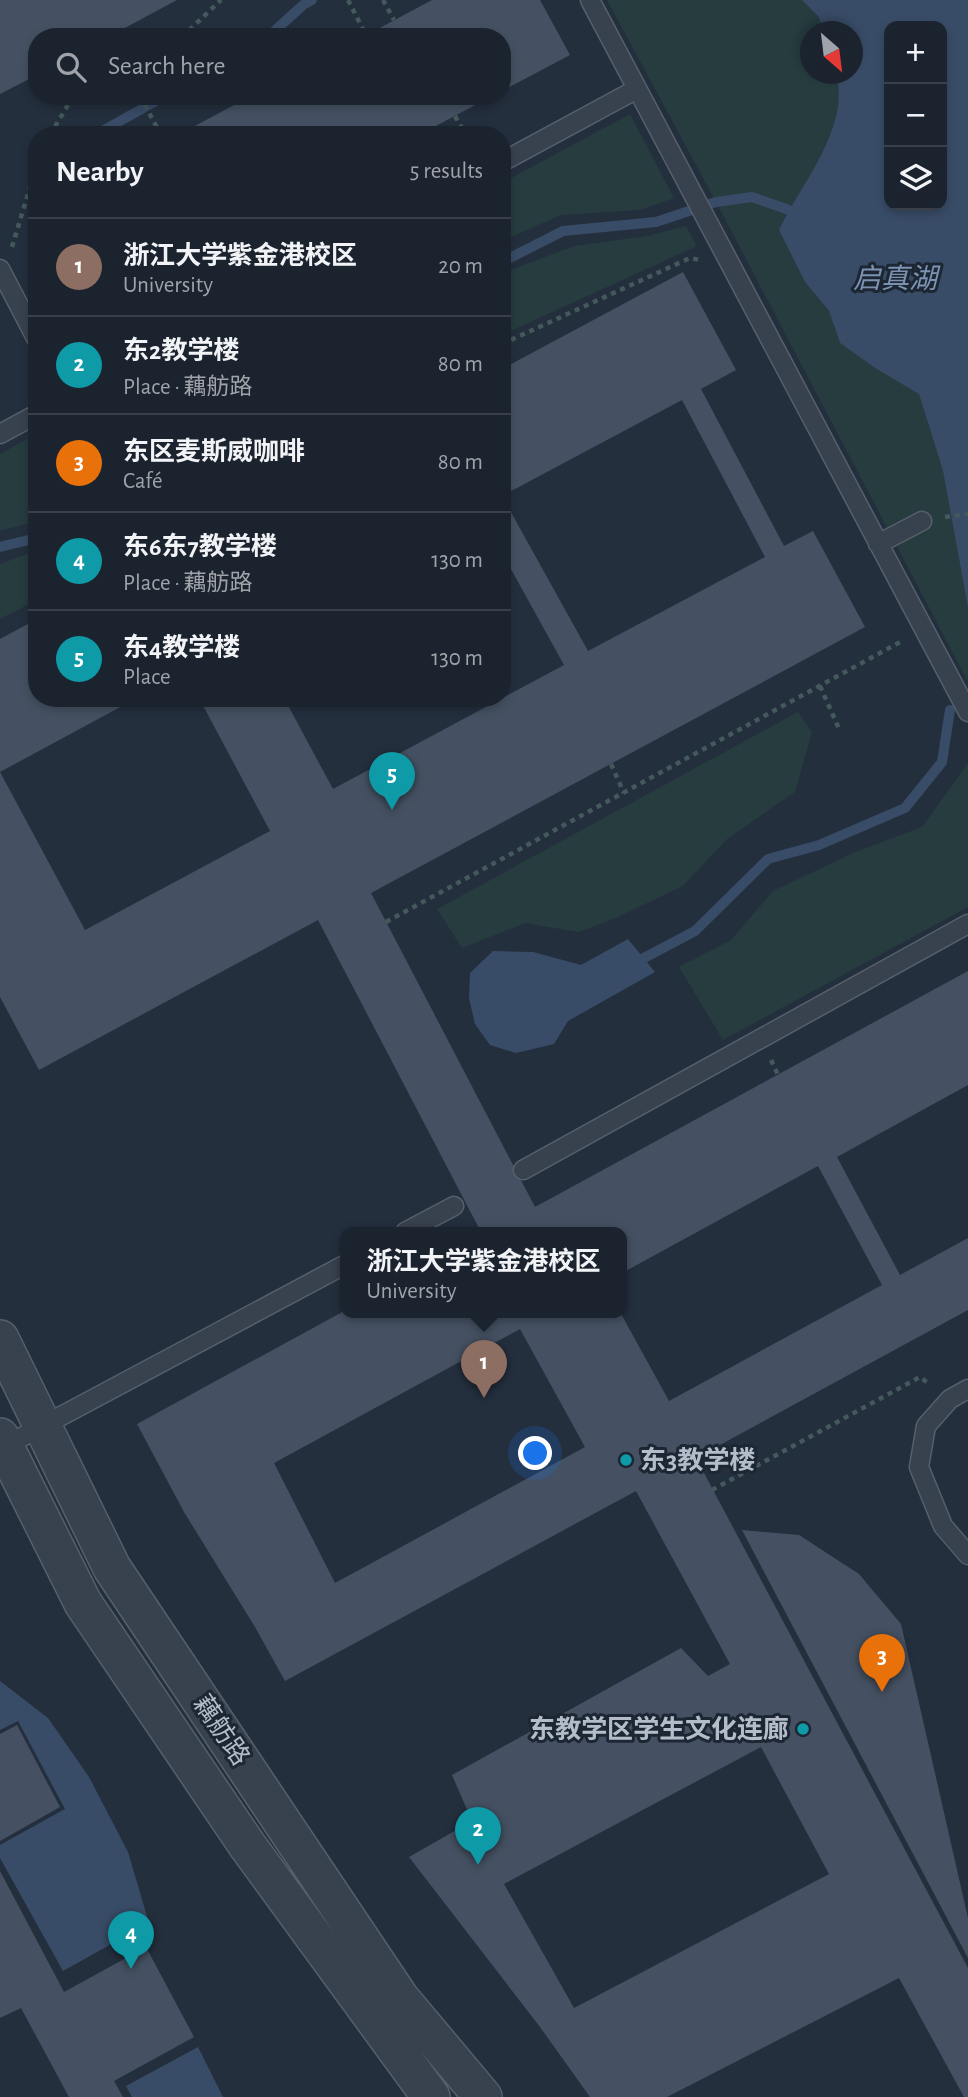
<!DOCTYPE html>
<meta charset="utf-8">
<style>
:root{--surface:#1b232e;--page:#282f3a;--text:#f1f3f6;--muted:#a0a4aa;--line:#39404a;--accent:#bca0f2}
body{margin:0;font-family:"Alegreya Sans","Noto Sans SC",sans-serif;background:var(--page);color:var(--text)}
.controls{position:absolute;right:21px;top:21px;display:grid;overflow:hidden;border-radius:14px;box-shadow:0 4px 10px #0003}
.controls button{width:63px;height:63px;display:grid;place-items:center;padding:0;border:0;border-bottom:2px solid var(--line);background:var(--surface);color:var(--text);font:35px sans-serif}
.compass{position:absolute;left:800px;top:21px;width:63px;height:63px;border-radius:50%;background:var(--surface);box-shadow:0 4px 10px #0003;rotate:152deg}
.you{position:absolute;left:536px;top:1454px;width:24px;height:24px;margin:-18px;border:5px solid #fff;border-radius:50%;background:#1a73e8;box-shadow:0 0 0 10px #1a73e833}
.badge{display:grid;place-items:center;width:46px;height:46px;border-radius:50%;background:var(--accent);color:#fff;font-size:23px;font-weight:700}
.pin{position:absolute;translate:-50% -58px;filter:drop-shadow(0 2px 4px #0008)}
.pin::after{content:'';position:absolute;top:37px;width:24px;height:21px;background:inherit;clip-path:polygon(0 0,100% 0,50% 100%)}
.popup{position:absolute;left:340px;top:1227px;width:287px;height:91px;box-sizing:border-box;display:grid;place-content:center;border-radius:14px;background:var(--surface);filter:drop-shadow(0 2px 5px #0005);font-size:23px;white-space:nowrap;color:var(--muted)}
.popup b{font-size:26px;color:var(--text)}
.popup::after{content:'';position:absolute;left:50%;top:100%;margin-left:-14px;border:14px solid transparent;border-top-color:var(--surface)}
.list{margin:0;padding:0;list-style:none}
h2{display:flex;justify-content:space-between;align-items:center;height:91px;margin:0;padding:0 28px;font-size:30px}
h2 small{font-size:23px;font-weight:400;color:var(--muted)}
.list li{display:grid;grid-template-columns:46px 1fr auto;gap:21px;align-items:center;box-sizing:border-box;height:98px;padding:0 28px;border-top:2px solid var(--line)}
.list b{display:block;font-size:26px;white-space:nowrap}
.list p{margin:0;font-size:23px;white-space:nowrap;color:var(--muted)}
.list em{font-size:23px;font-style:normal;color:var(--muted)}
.icon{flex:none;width:38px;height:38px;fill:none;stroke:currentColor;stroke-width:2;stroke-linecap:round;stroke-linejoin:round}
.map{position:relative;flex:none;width:968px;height:2097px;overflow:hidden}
.search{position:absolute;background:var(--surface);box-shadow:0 4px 10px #0003;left:28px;top:28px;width:483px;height:77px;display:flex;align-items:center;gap:18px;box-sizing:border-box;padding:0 24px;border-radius:28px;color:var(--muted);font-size:26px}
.panel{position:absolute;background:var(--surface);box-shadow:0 4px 10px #0003;left:28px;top:126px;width:483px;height:581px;border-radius:28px}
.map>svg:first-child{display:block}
.green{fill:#263c3f}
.water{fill:#394c67;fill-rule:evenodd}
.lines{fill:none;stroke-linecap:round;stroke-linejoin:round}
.stream{stroke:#394c67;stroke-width:10}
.building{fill:#455162;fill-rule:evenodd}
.service-casing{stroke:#565f6c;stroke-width:21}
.minor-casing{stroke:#565f6c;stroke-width:40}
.path{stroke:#44595c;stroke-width:4.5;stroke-dasharray:5 5;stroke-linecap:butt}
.service{stroke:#38414e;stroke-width:18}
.minor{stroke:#38414e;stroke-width:37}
.culture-dot{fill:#0f9aa8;stroke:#1d2633;stroke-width:2.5}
.labels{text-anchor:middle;stroke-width:6;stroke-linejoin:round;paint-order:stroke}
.poi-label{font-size:26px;font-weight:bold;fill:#b4bcc9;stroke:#1d2633;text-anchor:start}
.street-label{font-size:26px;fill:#b4bcc9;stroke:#1d2633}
.water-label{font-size:28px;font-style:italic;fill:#7c92b1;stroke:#1d2633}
</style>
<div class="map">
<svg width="968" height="2097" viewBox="0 0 968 2097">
<rect width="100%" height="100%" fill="#242f3e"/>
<path class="green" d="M 607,0 L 802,0 L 818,16 L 824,31 L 810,32 L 810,74 L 838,74 C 838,86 840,100 837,112 C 827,157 798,190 779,230 L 805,282 L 829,311 L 840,343 L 875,368 L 919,393 L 943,471 L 968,608 L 968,682 L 716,202 Z
M 630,114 L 674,198 L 640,210 L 561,215 L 502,241 L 502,183 Z
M 686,226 L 697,246 L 502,335 L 502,280 L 511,270 L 574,246 L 647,236 Z
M 37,434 L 37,521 L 0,531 L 0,454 Z
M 37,550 L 37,600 L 0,619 L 0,564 Z
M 798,712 L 812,732 L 795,792 L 727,839 L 683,886 L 618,917 L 579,932 L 525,923 L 462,948 L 437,909 Z
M 968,763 L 968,907 L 723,1040 L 679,967 L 731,940 L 773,891 L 853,853 L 922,827 Z"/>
<path class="water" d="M 802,0 L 968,0 L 968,608 L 943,471 L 919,394 L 875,368 L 840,343 L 829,311 L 805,282 L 779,230 C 798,190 827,157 837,112 C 840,100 838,86 838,74 L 852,74 L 852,32 L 824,31 L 818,16 ZM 942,26 L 942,205 L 889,205 L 889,26 Z
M 628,939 L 655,972 L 568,1021 L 554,1044 L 516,1053 L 490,1045 L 475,1024 L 469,998 L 470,973 L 493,951 L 533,952 L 581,965 Z
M 0,1681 L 48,1718 L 89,1777 L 128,1852 L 149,1923 L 63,1971 L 0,1858 L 0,1845 L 65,1809 L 18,1721 L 0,1730 Z
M 198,2047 L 223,2097 L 132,2097 L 126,2086 Z"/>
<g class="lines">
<path class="stream" d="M 268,37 L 303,5 L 312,0
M 95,135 L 165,96
M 502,262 L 563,231 L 656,222 L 716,202 L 752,197 L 789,210
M 0,547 L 37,538
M 644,958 L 695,931 L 768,859 L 819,845 L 905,808 L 942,762 L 950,710"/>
</g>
<path class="building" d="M 0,0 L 177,0 L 108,37 L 37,37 L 37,75 L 0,94 Z
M 432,0 L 540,0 L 570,55 L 502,91 L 502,37 L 363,37 Z
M 251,96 L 492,96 L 419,135 L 178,135 Z
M 683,272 L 736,370 L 701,389 L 784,546 L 813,531 L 865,627 L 371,893 L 535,1207 L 968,971 L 968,1085 L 837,1157 L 900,1275 L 968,1238 L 968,1310 L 696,1458 L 968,1968 L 968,2097 L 964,2097 L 899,1978 L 667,2097 L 590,2097 L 540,2027 L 409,1857 L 472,1821 L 452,1775 L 681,1648 L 708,1676 L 730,1664 L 636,1491 L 285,1681 L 255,1627 L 184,1512 L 137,1424 L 346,1310 L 346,1312 L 620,1312 L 669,1401 L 882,1285 L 818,1166 L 622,1273 L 622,1232 L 481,1232 L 318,920 L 39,1070 L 0,997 L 0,639 L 37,619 L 37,698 L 137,698 L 0,772 L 85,930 L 270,831 L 199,698 L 284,698 L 333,789 L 564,665 L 502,553 L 502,369 ZM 682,400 L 765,557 L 588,651 L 502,496 ZM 520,1329 L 585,1447 L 335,1583 L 274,1463 ZM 761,1747 L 829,1874 L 574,2008 L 504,1884 Z
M 742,1530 L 799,1535 L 859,1574 L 901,1624 L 968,1918 L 968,1958 Z
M 17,1725 L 60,1807 L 0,1841 L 0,1734 Z
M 0,1871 L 64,1992 L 146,1947 L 194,2037 L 114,2081 L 123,2097 L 69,2097 L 21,2008 L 0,2018 Z"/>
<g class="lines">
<defs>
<path id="service" d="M 590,0 L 968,712
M 502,162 L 637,89
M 0,269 L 37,340
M 0,434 L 37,414
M 878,544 L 922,521
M 523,1170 L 968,924
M 405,1232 L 454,1206
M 968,1389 L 950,1399 L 926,1426 L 919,1467 L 943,1526 L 968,1555
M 5,1446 L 346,1264"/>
<path id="minor" d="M 0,1339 L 112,1568 L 400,1998 L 483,2097
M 0,1437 L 83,1603 L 247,1845 L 431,2097"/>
</defs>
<use href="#service" class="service-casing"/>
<use href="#minor" class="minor-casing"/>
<path class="path" d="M 348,0 L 366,35
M 383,0 L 394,20
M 182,37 L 221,0
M 140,96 L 161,135
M 455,116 L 466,135
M 50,135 L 68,105 L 88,96
M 12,247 L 37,164
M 502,344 L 690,258 L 700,260
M 945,517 L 968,514
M 820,686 L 840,731
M 611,764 L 624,793
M 386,922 L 902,641
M 771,1060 L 778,1075
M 712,1490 L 920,1377 L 929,1384"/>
<use href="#service" class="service"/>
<use href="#minor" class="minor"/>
</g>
<g class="culture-dot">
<circle cx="626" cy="1460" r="7"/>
<circle cx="803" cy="1729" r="7"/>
</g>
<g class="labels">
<g class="poi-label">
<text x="640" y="1469">东3教学楼</text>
<text x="789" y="1738" text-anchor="end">东教学区学生文化连廊</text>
</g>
<g class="street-label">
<text transform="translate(222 1730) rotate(56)" y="9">藕舫路</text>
</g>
<g class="water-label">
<text x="895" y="288">启真湖</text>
</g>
</g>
</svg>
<div class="controls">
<button>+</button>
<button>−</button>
<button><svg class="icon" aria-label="layers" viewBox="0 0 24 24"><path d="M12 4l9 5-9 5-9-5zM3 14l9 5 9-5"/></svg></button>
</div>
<svg class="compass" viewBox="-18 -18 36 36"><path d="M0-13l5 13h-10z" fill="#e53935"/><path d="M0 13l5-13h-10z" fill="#a0a4aa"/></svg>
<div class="you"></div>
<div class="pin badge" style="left:484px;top:1398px;background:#8d6e63">1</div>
<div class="popup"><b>浙江大学紫金港校区</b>University</div>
<div class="pin badge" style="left:478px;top:1865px;background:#0f9aa8">2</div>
<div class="pin badge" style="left:882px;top:1692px;background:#e8710a">3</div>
<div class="pin badge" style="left:131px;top:1969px;background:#0f9aa8">4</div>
<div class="pin badge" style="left:392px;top:810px;background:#0f9aa8">5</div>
<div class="search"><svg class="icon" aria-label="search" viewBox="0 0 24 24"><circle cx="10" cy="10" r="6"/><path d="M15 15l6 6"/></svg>Search here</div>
<section class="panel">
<h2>Nearby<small>5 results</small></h2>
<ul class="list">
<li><span class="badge" style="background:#8d6e63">1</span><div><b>浙江大学紫金港校区</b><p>University</p></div><em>20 m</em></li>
<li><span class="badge" style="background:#0f9aa8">2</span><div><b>东2教学楼</b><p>Place · 藕舫路</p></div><em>80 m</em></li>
<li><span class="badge" style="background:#e8710a">3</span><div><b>东区麦斯威咖啡</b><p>Café</p></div><em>80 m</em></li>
<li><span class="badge" style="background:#0f9aa8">4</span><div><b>东6东7教学楼</b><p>Place · 藕舫路</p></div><em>130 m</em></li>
<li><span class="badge" style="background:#0f9aa8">5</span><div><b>东4教学楼</b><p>Place</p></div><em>130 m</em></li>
</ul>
</section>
</div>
